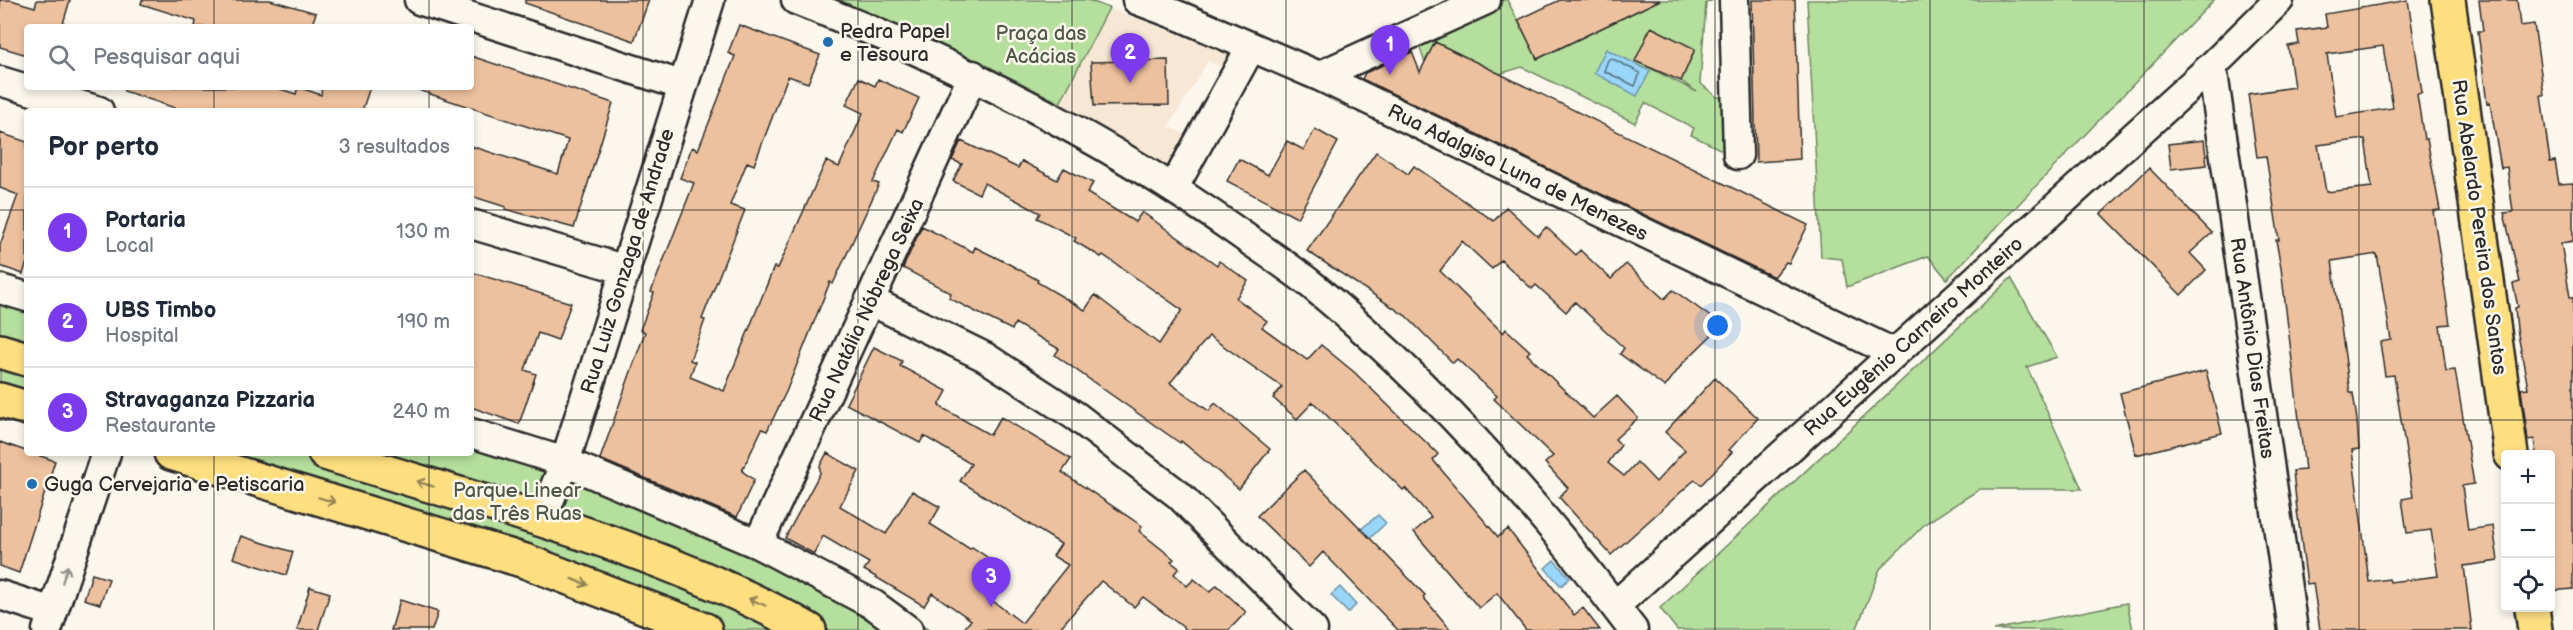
<!DOCTYPE html>
<html lang="pt">
<meta charset="utf-8">
<style>
:root{--surface:#fff;--page:#f2f2f3;--text:#1f2937;--muted:#747a83;--line:#e0e1e3;--accent:#7c3aed}
body{margin:0;font-family:"Balsamiq Sans",sans-serif;background:var(--page);color:var(--text)}
.controls{position:absolute;right:18px;bottom:18px;display:grid;overflow:hidden;border-radius:6px;box-shadow:0 3px 9px #0003}
.controls button{width:54px;height:54px;display:grid;place-items:center;padding:0;border:0;border-bottom:2px solid var(--line);background:var(--surface);color:var(--text);font:30px sans-serif}
.you{position:absolute;left:1718px;top:326px;width:21px;height:21px;margin:-15px;border:4px solid #fff;border-radius:50%;background:#1a73e8;box-shadow:0 0 0 9px #1a73e833}
.badge{display:grid;place-items:center;width:39px;height:39px;border-radius:50%;background:var(--accent);color:#fff;font-size:20px;font-weight:700}
.pin{position:absolute;translate:-50% -50px;filter:drop-shadow(0 2px 3px #0008)}
.pin::after{content:'';position:absolute;top:32px;width:21px;height:18px;background:inherit;clip-path:polygon(0 0,100% 0,50% 100%)}
.list{margin:0;padding:0;list-style:none}
h2{display:flex;justify-content:space-between;align-items:center;height:78px;margin:0;padding:0 24px;font-size:26px}
h2 small{font-size:20px;font-weight:400;color:var(--muted)}
.list li{display:grid;grid-template-columns:39px 1fr auto;gap:18px;align-items:center;box-sizing:border-box;height:90px;padding:0 24px;border-top:2px solid var(--line)}
.list b{display:block;font-size:22px;white-space:nowrap}
.list p{margin:0;font-size:20px;white-space:nowrap;color:var(--muted)}
.list em{font-size:20px;font-style:normal;color:var(--muted)}
.icon{flex:none;width:33px;height:33px;fill:none;stroke:currentColor;stroke-width:2;stroke-linecap:round;stroke-linejoin:round}
.map{position:relative;flex:none;width:2573px;height:630px;overflow:hidden}
.search{position:absolute;background:var(--surface);box-shadow:0 3px 9px #0003;left:24px;top:24px;width:450px;height:66px;display:flex;align-items:center;gap:15px;box-sizing:border-box;padding:0 21px;border-radius:6px;color:var(--muted);font-size:22px}
.panel{position:absolute;background:var(--surface);box-shadow:0 3px 9px #0003;left:24px;top:108px;width:450px;height:348px;border-radius:6px}
.map>svg:first-child{display:block}
.built{fill:#f7e7d5}
.green{fill:#b5df9d;stroke:#708564;stroke-width:1.5;fill-rule:evenodd}
.water{fill:#99d6fa;stroke:#6d92a7;stroke-width:1.5}
.lines{fill:none;stroke-linecap:round;stroke-linejoin:round}
.shore{stroke:#576f7e;stroke-width:1.5}
.building{fill:#eec19e;stroke:#2b2b2b;stroke-width:1.5;fill-rule:evenodd}
.minor-casing{stroke:#2b2b2b;stroke-width:33}
.major-casing{stroke:#2b2b2b;stroke-width:38}
.minor{stroke:#fbf7ec;stroke-width:28}
.major{stroke:#fedf80;stroke-width:33}
.oneway{stroke:#948556}
.oneway2{stroke:#93918c}
.grid{fill:none;stroke:#2b2b2b;stroke-width:1.5;stroke-opacity:0.55}
.poi-dot{fill:#1f6fb2;stroke:#fbf7ec;stroke-width:2}
.labels{text-anchor:middle;stroke-width:5;stroke-linejoin:round;paint-order:stroke}
.poi-label{font-size:20px;fill:#2b2b2b;stroke:#fbf7ec;text-anchor:start}
.park-label{font-size:20px;fill:#4e5848;stroke:#fbf7ec}
.street-label{font-size:20px;fill:#2b2b2b;stroke:#fbf7ec}
</style>
<div class="map">
<svg width="2573" height="630" viewBox="0 0 2573 630">
<rect width="100%" height="100%" fill="#fbf7ec"/>
<filter id="ink" filterUnits="userSpaceOnUse"><feTurbulence type="fractalNoise" baseFrequency=".0167" numOctaves="2"/><feDisplacementMap in="SourceGraphic" scale="12" xChannelSelector="R" yChannelSelector="G"/><feConvolveMatrix kernelMatrix="1 2 1 2 8 2 1 2 1" color-interpolation-filters="sRGB"/></filter>
<g filter="url(#ink)">
<path class="built" d="M 1109,8 L 1215,48 L 1230,56 L 1227,70 L 1208,61 L 1169,126 L 1190,137 L 1174,164 L 1161,165 L 1060,103 Z"/>
<path class="green" d="M 821,0 L 1088,0 L 1109,8 L 1060,103 L 978,61 Z
M 1497,0 L 1507,0 L 1538,59 L 1660,0 L 1713,0 L 1706,3 L 1700,83 L 1717,97 L 1732,97 L 1732,155 L 1691,135 L 1694,128 L 1645,103 L 1635,123 L 1522,67 L 1499,74 L 1435,42 L 1425,63 L 1417,40 ZM 1650,28 L 1695,49 L 1681,81 L 1697,92 L 1636,61 Z
M 1807,0 L 2214,0 L 1947,279 L 1928,256 L 1847,287 L 1842,259 L 1821,257 Z
M 0,272 L 27,281 L 27,414 L 0,405 Z
M 2011,278 L 2057,357 L 2027,367 L 2082,489 L 1980,489 L 1926,523 L 1880,569 L 1857,628 L 1854,630 L 1677,630 L 1660,608 Z
M 471,422 L 826,567 L 929,630 L 672,630 L 504,563 L 152,453 L 471,453 Z
M 2127,603 L 2133,630 L 1993,630 Z"/>
<path class="water" d="M 1606,49 L 1650,71 L 1637,96 L 1594,73 Z
M 1378,515 L 1386,523 L 1368,540 L 1360,530 Z
M 1554,560 L 1570,578 L 1561,586 L 1545,568 Z
M 1340,587 L 1356,605 L 1348,613 L 1331,595 Z"/>
<g class="lines">
<path class="shore" d="M 1611,58 L 1640,73 L 1635,86 L 1604,71 L 1608,60 Z"/>
</g>
<path class="building" d="M 0,0 L 11,0 L 35,7 L 37,0 L 70,0 L 62,27 L 27,27 L 27,55 L 0,47 Z
M 142,0 L 270,0 L 316,13 L 311,27 L 195,27 L 196,21 L 141,4 Z
M 525,0 L 649,0 L 634,41 L 525,3 Z
M 1560,0 L 1660,0 L 1537,59 L 1518,20 Z
M 1752,0 L 1795,0 L 1800,159 L 1756,162 Z
M 2408,0 L 2422,93 L 2417,94 L 2424,139 L 2427,139 L 2440,210 L 2433,211 L 2450,324 L 2440,325 L 2446,371 L 2455,370 L 2474,484 L 2462,486 L 2468,530 L 2493,526 L 2498,561 L 2464,566 L 2472,630 L 2320,630 L 2313,583 L 2307,584 L 2297,510 L 2293,471 L 2305,470 L 2281,268 L 2276,240 L 2279,240 L 2266,156 L 2257,157 L 2248,94 L 2294,87 L 2288,46 L 2299,44 L 2297,31 L 2327,27 L 2325,14 ZM 2383,46 L 2393,108 L 2336,117 L 2327,54 ZM 2365,139 L 2372,187 L 2326,192 L 2318,145 ZM 2377,254 L 2391,340 L 2380,342 L 2385,376 L 2394,375 L 2413,497 L 2402,499 L 2407,533 L 2431,530 L 2438,576 L 2390,582 L 2389,579 L 2369,582 L 2352,450 L 2359,449 L 2357,420 L 2353,393 L 2350,393 L 2332,261 Z
M 2479,0 L 2517,0 L 2520,26 L 2534,24 L 2544,95 L 2541,95 L 2550,162 L 2555,161 L 2559,184 L 2573,183 L 2573,241 L 2561,243 L 2570,297 L 2573,297 L 2573,589 L 2550,591 L 2550,454 L 2536,454 L 2534,439 L 2528,440 L 2521,389 L 2528,388 L 2517,329 L 2515,308 L 2518,307 L 2513,284 L 2520,282 L 2504,213 L 2513,212 L 2507,167 L 2501,168 L 2490,103 L 2487,104 L 2478,31 L 2483,31 Z
M 739,25 L 820,55 L 808,83 L 788,76 L 754,165 L 747,162 L 730,205 L 745,210 L 702,319 L 705,320 L 690,360 L 695,362 L 690,377 L 724,391 L 774,267 L 778,268 L 826,161 L 839,167 L 863,113 L 846,105 L 859,78 L 875,86 L 878,79 L 919,98 L 903,132 L 898,129 L 873,182 L 879,184 L 833,284 L 830,282 L 786,392 L 767,431 L 762,429 L 742,471 L 754,480 L 737,517 L 600,459 L 645,332 L 640,330 L 654,293 L 651,292 L 694,183 L 680,178 L 692,147 L 698,150 L 712,115 L 735,56 L 728,53 Z
M 1651,27 L 1695,49 L 1681,81 L 1635,61 Z
M 1435,42 L 1808,225 L 1789,263 L 1786,262 L 1774,277 L 1362,79 L 1365,73 L 1412,52 L 1420,72 Z
M 471,56 L 613,103 L 574,228 L 505,209 L 506,207 L 471,196 L 471,146 L 558,174 L 568,140 L 421,91 L 422,87 L 471,87 Z
M 1168,60 L 1169,105 L 1094,106 L 1091,62 Z
M 124,87 L 274,87 L 296,94 L 298,87 L 321,95 L 322,87 L 370,87 L 362,111 L 184,111 L 124,91 Z
M 1315,129 L 1338,142 L 1297,218 L 1227,181 L 1239,159 L 1268,175 L 1287,141 L 1304,150 Z
M 0,133 L 27,142 L 27,262 L 23,274 L 0,266 L 0,245 L 18,195 L 0,188 Z
M 2204,140 L 2207,165 L 2171,169 L 2168,144 Z
M 961,141 L 1018,168 L 1022,161 L 1057,180 L 1064,168 L 1093,183 L 1087,193 L 1135,222 L 1142,212 L 1217,265 L 1219,261 L 1248,281 L 1236,298 L 1267,321 L 1262,327 L 1307,360 L 1321,345 L 1354,372 L 1438,454 L 1433,460 L 1498,537 L 1508,529 L 1574,615 L 1583,608 L 1600,630 L 1526,630 L 1497,593 L 1479,608 L 1414,532 L 1431,517 L 1405,488 L 1403,490 L 1313,402 L 1297,419 L 1273,398 L 1282,387 L 1209,336 L 1170,383 L 1209,411 L 1215,403 L 1270,449 L 1239,489 L 1181,441 L 1180,443 L 1055,355 L 1059,349 L 1015,323 L 1012,330 L 978,313 L 949,298 L 951,293 L 903,268 L 922,226 L 973,252 L 975,247 L 1009,264 L 1038,280 L 1037,282 L 1085,310 L 1095,295 L 1159,344 L 1182,310 L 1103,255 L 1101,257 L 1074,241 L 1076,238 L 1037,218 L 1040,213 L 984,183 L 979,194 L 953,181 L 962,164 L 952,160 Z
M 1376,152 L 1408,174 L 1414,166 L 1494,221 L 1506,207 L 1538,236 L 1546,227 L 1576,255 L 1580,250 L 1611,279 L 1626,264 L 1664,299 L 1673,290 L 1722,325 L 1683,363 L 1665,387 L 1620,354 L 1624,348 L 1575,302 L 1566,312 L 1536,285 L 1532,289 L 1501,260 L 1492,269 L 1462,241 L 1440,271 L 1503,333 L 1506,329 L 1530,351 L 1527,354 L 1593,418 L 1617,396 L 1638,418 L 1615,439 L 1621,445 L 1608,463 L 1624,476 L 1637,462 L 1656,482 L 1685,450 L 1665,432 L 1715,378 L 1758,418 L 1729,450 L 1732,452 L 1701,485 L 1695,480 L 1691,483 L 1611,555 L 1559,497 L 1568,488 L 1545,463 L 1553,456 L 1494,399 L 1497,396 L 1457,359 L 1453,363 L 1406,316 L 1307,251 Z
M 2149,168 L 2212,233 L 2190,253 L 2206,270 L 2181,295 L 2101,214 Z
M 471,272 L 571,303 L 558,340 L 538,333 L 525,370 L 536,374 L 519,424 L 471,407 Z
M 874,347 L 902,361 L 900,366 L 947,391 L 939,406 L 990,435 L 1001,417 L 1071,459 L 1062,472 L 1142,526 L 1139,531 L 1174,559 L 1171,562 L 1179,568 L 1174,574 L 1187,586 L 1194,579 L 1210,592 L 1217,585 L 1246,612 L 1229,630 L 1187,630 L 1143,597 L 1134,607 L 1101,581 L 1058,630 L 963,630 L 971,620 L 932,593 L 924,606 L 864,570 L 869,563 L 823,536 L 814,554 L 785,538 L 820,473 L 820,466 L 827,453 L 859,471 L 840,506 L 886,534 L 912,491 L 940,507 L 930,524 L 970,549 L 972,547 L 1000,566 L 981,592 L 1022,623 L 1068,565 L 1053,556 L 1061,544 L 960,481 L 971,464 L 924,436 L 920,443 L 846,404 Z
M 2206,371 L 2222,433 L 2136,455 L 2120,393 Z
M 0,442 L 55,461 L 19,573 L 0,566 Z
M 1304,470 L 1425,595 L 1423,597 L 1451,630 L 1398,630 L 1323,552 L 1309,567 L 1257,516 Z
M 241,536 L 293,552 L 286,575 L 233,558 Z
M 92,574 L 109,579 L 100,604 L 84,599 Z
M 310,587 L 330,593 L 318,630 L 297,630 Z
M 400,600 L 438,612 L 432,630 L 391,630 Z"/>
<g class="lines">
<defs>
<path id="minor" d="M 419,0 L 681,85
M 796,0 C 953,61 1102,136 1239,233 C 1264,251 1290,267 1313,286 C 1434,386 1539,505 1633,630
M 1137,0 L 1182,17 L 1319,76 L 1894,353
M 1734,0 L 1738,155
M 2212,66 L 2293,630
M 1319,76 L 1486,0
M 0,81 L 99,111
M 1174,187 L 1251,47
M 471,224 L 626,270
M 0,289 L 27,297
M 871,301 L 985,357 L 1077,417 L 1179,495 L 1313,630
M 471,433 L 565,462 L 758,544 L 874,605 L 908,630
M 541,521 L 565,462 L 710,0
M 758,544 L 973,75
M 0,595 L 53,612
M 1615,606 L 2212,66 L 2279,0
M 47,630 L 106,453"/>
<path id="major" d="M 2448,0 L 2511,454
M 0,351 L 27,359
M 0,400 L 27,408
M 171,453 L 525,561 L 705,630
M 325,453 C 483,503 664,548 809,630
M 2532,608 L 2535,630"/>
</defs>
<use href="#minor" class="minor-casing"/>
<use href="#major" class="major-casing"/>
<use href="#minor" class="minor"/>
<use href="#major" class="major"/>
</g>
<defs><path id="oneway-shaft" d="M-6 0H5M1.5-3L5.5 0L1.5 3" fill="none" stroke-width="1.6" stroke-linecap="round" stroke-linejoin="round" transform="scale(1.5)"/></defs>
<g class="oneway">
<use href="#oneway-shaft" transform="translate(425 484) rotate(-163)"/>
<use href="#oneway-shaft" transform="translate(327 500) rotate(17)"/>
<use href="#oneway-shaft" transform="translate(580 582) rotate(20)"/>
<use href="#oneway-shaft" transform="translate(757 602) rotate(-157)"/>
</g>
<use class="oneway2" href="#oneway-shaft" transform="translate(65 574) rotate(-72)"/>
</g>
<path class="grid" d="M 214,0 L 214,27M 429,0 L 429,27M 643,0 L 643,630M 858,0 L 858,630M 1072,0 L 1072,630M 1286,0 L 1286,630M 1501,0 L 1501,630M 1715,0 L 1715,630M 1930,0 L 1930,630M 2144,0 L 2144,630M 2359,0 L 2359,630M 214,87 L 214,111M 429,87 L 429,111M 0,210 L 27,210M 471,210 L 2573,210M 0,420 L 27,420M 471,420 L 2573,420M 214,453 L 214,630M 429,453 L 429,630"/>
<g class="poi-dot">
<circle cx="828" cy="42" r="6"/>
<circle cx="32" cy="484" r="6"/>
</g>
<g class="labels">
<g class="poi-label">
<text x="840" y="38">Pedra Papel<tspan x="840" dy="23">e Tesoura</tspan></text>
<text x="44" y="491">Guga Cervejaria e Petiscaria</text>
</g>
<g class="park-label">
<text x="1041" y="40">Praça das<tspan x="1041" dy="23">Acácias</tspan></text>
<text x="517" y="497">Parque Linear<tspan x="517" dy="23">das Três Ruas</tspan></text>
</g>
<g class="street-label">
<text transform="translate(1518 172) rotate(26)" y="7">Rua Adalgisa Luna de Menezes</text>
<text transform="translate(2480 227) rotate(82)" y="7">Rua Abelardo Pereira dos Santos</text>
<text transform="translate(627 261) rotate(-73)" y="7">Rua Luiz Gonzaga de Andrade</text>
<text transform="translate(866 310) rotate(-65)" y="7">Rua Natália Nóbrega Seixa</text>
<text transform="translate(1913 336) rotate(-42)" y="7">Rua Eugênio Carneiro Monteiro</text>
<text transform="translate(2253 348) rotate(82)" y="7">Rua Antônio Dias Freitas</text>
</g>
</g>
</svg>
<div class="controls">
<button>+</button>
<button>−</button>
<button><svg class="icon" aria-label="locate" viewBox="0 0 24 24"><circle cx="12" cy="12" r="6"/><path d="M12 2v4M12 18v4M2 12h4M18 12h4"/></svg></button>
</div>
<div class="you"></div>
<div class="pin badge" style="left:1390px;top:75px">1</div>
<div class="pin badge" style="left:1130px;top:83px">2</div>
<div class="pin badge" style="left:991px;top:607px">3</div>
<div class="search"><svg class="icon" aria-label="search" viewBox="0 0 24 24"><circle cx="10" cy="10" r="6"/><path d="M15 15l6 6"/></svg>Pesquisar aqui</div>
<section class="panel">
<h2>Por perto<small>3 resultados</small></h2>
<ul class="list">
<li><span class="badge">1</span><div><b>Portaria</b><p>Local</p></div><em>130 m</em></li>
<li><span class="badge">2</span><div><b>UBS Timbo</b><p>Hospital</p></div><em>190 m</em></li>
<li><span class="badge">3</span><div><b>Stravaganza Pizzaria</b><p>Restaurante</p></div><em>240 m</em></li>
</ul>
</section>
</div>
